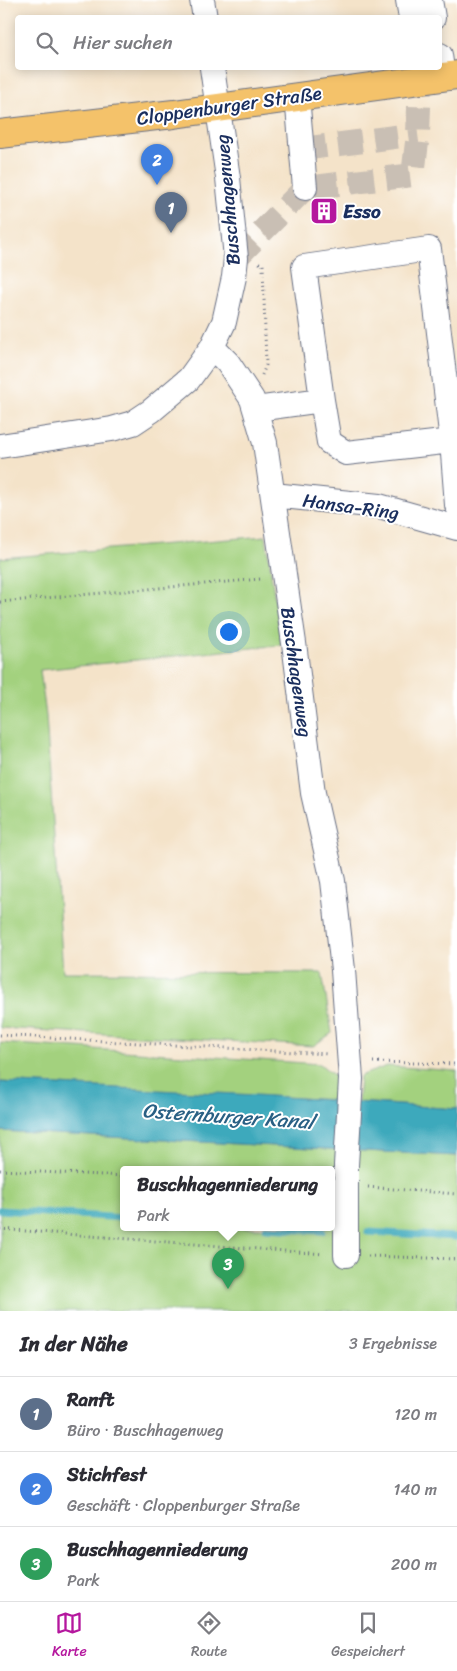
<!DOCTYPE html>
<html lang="de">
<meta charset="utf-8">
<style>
:root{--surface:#fff;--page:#f7f7f7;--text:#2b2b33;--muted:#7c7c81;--line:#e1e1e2;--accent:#b5179e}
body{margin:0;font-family:Sriracha,sans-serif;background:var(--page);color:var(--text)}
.you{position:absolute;left:228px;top:631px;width:18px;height:18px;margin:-12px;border:4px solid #fff;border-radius:50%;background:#1a73e8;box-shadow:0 0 0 8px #1a73e833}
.badge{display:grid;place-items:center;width:32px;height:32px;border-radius:50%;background:var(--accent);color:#fff;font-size:16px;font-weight:700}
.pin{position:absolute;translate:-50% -41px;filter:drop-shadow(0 1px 2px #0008)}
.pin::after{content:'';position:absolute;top:26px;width:18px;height:15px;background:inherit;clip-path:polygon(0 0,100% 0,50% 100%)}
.popup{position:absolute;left:120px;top:1166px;width:215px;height:65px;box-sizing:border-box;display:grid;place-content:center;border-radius:5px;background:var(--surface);filter:drop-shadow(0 1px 4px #0005);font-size:16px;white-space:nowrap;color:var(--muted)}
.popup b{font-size:19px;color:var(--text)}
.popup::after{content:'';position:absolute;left:50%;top:100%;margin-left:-10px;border:10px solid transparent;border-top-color:var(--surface)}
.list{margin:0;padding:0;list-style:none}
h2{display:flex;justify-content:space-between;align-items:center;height:65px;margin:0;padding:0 20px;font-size:21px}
h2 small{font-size:16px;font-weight:400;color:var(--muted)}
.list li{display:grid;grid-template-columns:32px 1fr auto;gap:15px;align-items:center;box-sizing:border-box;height:75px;padding:0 20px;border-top:1px solid var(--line)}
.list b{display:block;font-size:19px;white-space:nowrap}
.list p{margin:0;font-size:16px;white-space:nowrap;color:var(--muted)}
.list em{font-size:16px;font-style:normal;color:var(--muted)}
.icon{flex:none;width:28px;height:28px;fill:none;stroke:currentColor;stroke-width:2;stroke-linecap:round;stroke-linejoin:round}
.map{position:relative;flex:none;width:457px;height:1311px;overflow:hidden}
.search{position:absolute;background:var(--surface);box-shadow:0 2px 12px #0003;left:15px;right:15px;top:15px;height:55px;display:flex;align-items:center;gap:12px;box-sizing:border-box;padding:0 18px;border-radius:5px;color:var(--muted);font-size:19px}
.sheet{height:290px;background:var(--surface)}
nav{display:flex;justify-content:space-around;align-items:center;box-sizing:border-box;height:70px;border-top:1px solid var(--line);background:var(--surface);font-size:14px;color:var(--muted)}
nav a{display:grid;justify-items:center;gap:2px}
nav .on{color:var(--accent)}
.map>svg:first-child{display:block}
.green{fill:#a3d17e;stroke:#5f806e;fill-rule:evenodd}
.water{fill:#3da9bc;stroke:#2c6c8d}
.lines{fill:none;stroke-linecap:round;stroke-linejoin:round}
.stream{stroke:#3da9bc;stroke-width:7}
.minor-tunnel{stroke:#c9bfb4;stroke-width:24;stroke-dasharray:24 12;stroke-linecap:butt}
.minor-casing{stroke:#676e83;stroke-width:26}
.major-casing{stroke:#676e83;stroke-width:30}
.path{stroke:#676e83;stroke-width:3;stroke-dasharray:1 4;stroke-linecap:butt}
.minor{stroke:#fff;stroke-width:24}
.major{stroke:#f4c26a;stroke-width:28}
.labels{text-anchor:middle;stroke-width:4;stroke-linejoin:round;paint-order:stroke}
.street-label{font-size:19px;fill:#1b2f5e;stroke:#fff}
.poi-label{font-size:19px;font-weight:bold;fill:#1b2f5e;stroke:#fff;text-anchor:start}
.water-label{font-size:20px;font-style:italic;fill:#296084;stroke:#fff}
</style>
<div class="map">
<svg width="457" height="1311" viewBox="0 0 457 1311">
<rect width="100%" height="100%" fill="#fff"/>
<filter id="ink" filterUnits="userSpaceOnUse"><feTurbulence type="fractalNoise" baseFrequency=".02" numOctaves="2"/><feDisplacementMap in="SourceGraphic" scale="10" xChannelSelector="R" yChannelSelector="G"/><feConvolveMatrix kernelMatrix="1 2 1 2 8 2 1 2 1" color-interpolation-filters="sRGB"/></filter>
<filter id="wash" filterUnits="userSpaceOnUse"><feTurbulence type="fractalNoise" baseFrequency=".0096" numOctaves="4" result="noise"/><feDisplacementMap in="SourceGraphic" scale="20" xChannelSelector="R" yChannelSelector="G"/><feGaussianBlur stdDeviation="1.12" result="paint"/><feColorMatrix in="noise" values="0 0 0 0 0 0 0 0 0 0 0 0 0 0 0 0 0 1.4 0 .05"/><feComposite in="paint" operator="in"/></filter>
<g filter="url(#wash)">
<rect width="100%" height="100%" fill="#f4e3c9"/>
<path class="green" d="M 266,536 L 281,645 L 40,670 L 46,716 L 63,972 L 322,973 L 332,1033 L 313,1046 L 0,1028 L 0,558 Z
M 0,1043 L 320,1064 L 336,1077 L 337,1100 L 0,1082 Z
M 387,1066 L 457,1071 L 457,1109 L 358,1102 L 360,1076 Z
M 0,1131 L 457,1156 L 457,1311 L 0,1311 ZM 124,1170 L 332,1170 L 332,1228 L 124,1228 Z"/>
<path class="water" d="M 0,1082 L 257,1095 L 457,1109 L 457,1156 L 0,1131 Z"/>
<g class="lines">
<path class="stream" d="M 0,1210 L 124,1218
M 266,1228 L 322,1231
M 368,1232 L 457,1237"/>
</g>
</g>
<g filter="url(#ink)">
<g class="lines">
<path class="minor-tunnel" d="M 302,149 L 418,134
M 236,258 L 305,188 L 413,175 L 418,134 L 420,80"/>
<defs>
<path id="minor" d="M 202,0 L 205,18
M 408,0 L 411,18
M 430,0 L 433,18
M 440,55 L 443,77
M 297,96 L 305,188
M 212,347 L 228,363 L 252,399 L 265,443 L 294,643 L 313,793 L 333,881 L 343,970 L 351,1079 L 346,1165 L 346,1255
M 322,400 L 304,267 L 429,249 L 452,441
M 256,409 L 322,400 L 329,442 L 346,453 L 452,441 L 457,505
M 0,446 L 112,429 L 133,423 L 151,411 L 189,379 L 212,347 L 224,322 L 234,277 L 236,258 L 228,178 L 212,68
M 273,495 L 379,506 L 457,528"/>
<path id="major" d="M 0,134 L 174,114 L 457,75"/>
</defs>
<use href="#minor" class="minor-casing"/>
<use href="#major" class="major-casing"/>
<path class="path" d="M 259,263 L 263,264 L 266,365 L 262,375
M 0,602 L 261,579
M 0,1035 L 328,1054
M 373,1062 L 457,1064
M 0,1170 L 124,1176
M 368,1187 L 457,1194
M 0,1229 L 324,1254
M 368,1256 L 457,1259"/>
<use href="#minor" class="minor"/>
<use href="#major" class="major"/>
</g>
</g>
<defs>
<symbol id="building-square" viewBox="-11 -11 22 22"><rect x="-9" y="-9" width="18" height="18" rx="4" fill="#b5179e" stroke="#fff"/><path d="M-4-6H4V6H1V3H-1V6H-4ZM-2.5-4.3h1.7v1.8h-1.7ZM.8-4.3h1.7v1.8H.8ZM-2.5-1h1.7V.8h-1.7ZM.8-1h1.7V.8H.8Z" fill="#fff"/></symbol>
</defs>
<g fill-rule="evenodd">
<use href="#building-square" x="308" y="195" width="32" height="32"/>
</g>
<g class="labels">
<g class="street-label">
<text transform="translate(229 105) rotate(-8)" y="7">Cloppenburger Straße</text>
<text transform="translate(227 200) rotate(-95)" y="7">Buschhagenweg</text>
<text transform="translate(351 506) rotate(8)" y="7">Hansa-Ring</text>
<text transform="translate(297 672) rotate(82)" y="7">Buschhagenweg</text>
</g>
<g class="poi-label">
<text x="343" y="218">Esso</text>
</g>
<g class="water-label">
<text transform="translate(228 1116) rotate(4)" y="7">Osternburger Kanal</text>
</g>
</g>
</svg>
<div class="you"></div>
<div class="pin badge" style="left:171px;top:233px;background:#5c6f8a">1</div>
<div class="pin badge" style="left:157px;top:185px;background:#3f7fe0">2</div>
<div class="pin badge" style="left:228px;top:1289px;background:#2e9e5b">3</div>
<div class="popup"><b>Buschhagenniederung</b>Park</div>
<div class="search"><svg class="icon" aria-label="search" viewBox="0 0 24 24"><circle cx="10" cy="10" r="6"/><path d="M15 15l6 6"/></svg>Hier suchen</div>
</div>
<section class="sheet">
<h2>In der Nähe<small>3 Ergebnisse</small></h2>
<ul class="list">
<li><span class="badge" style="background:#5c6f8a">1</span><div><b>Ranft</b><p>Büro · Buschhagenweg</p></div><em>120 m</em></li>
<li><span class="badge" style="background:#3f7fe0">2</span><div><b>Stichfest</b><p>Geschäft · Cloppenburger Straße</p></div><em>140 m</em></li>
<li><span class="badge" style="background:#2e9e5b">3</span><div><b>Buschhagenniederung</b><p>Park</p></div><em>200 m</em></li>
</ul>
</section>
<nav>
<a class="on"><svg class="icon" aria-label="map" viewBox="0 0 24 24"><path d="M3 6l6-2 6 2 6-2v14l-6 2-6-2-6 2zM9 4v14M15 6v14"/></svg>Karte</a>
<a><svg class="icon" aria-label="directions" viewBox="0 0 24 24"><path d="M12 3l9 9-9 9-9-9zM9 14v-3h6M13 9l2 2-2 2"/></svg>Route</a>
<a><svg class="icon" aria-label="saved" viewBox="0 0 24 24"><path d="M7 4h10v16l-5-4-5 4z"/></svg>Gespeichert</a>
</nav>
